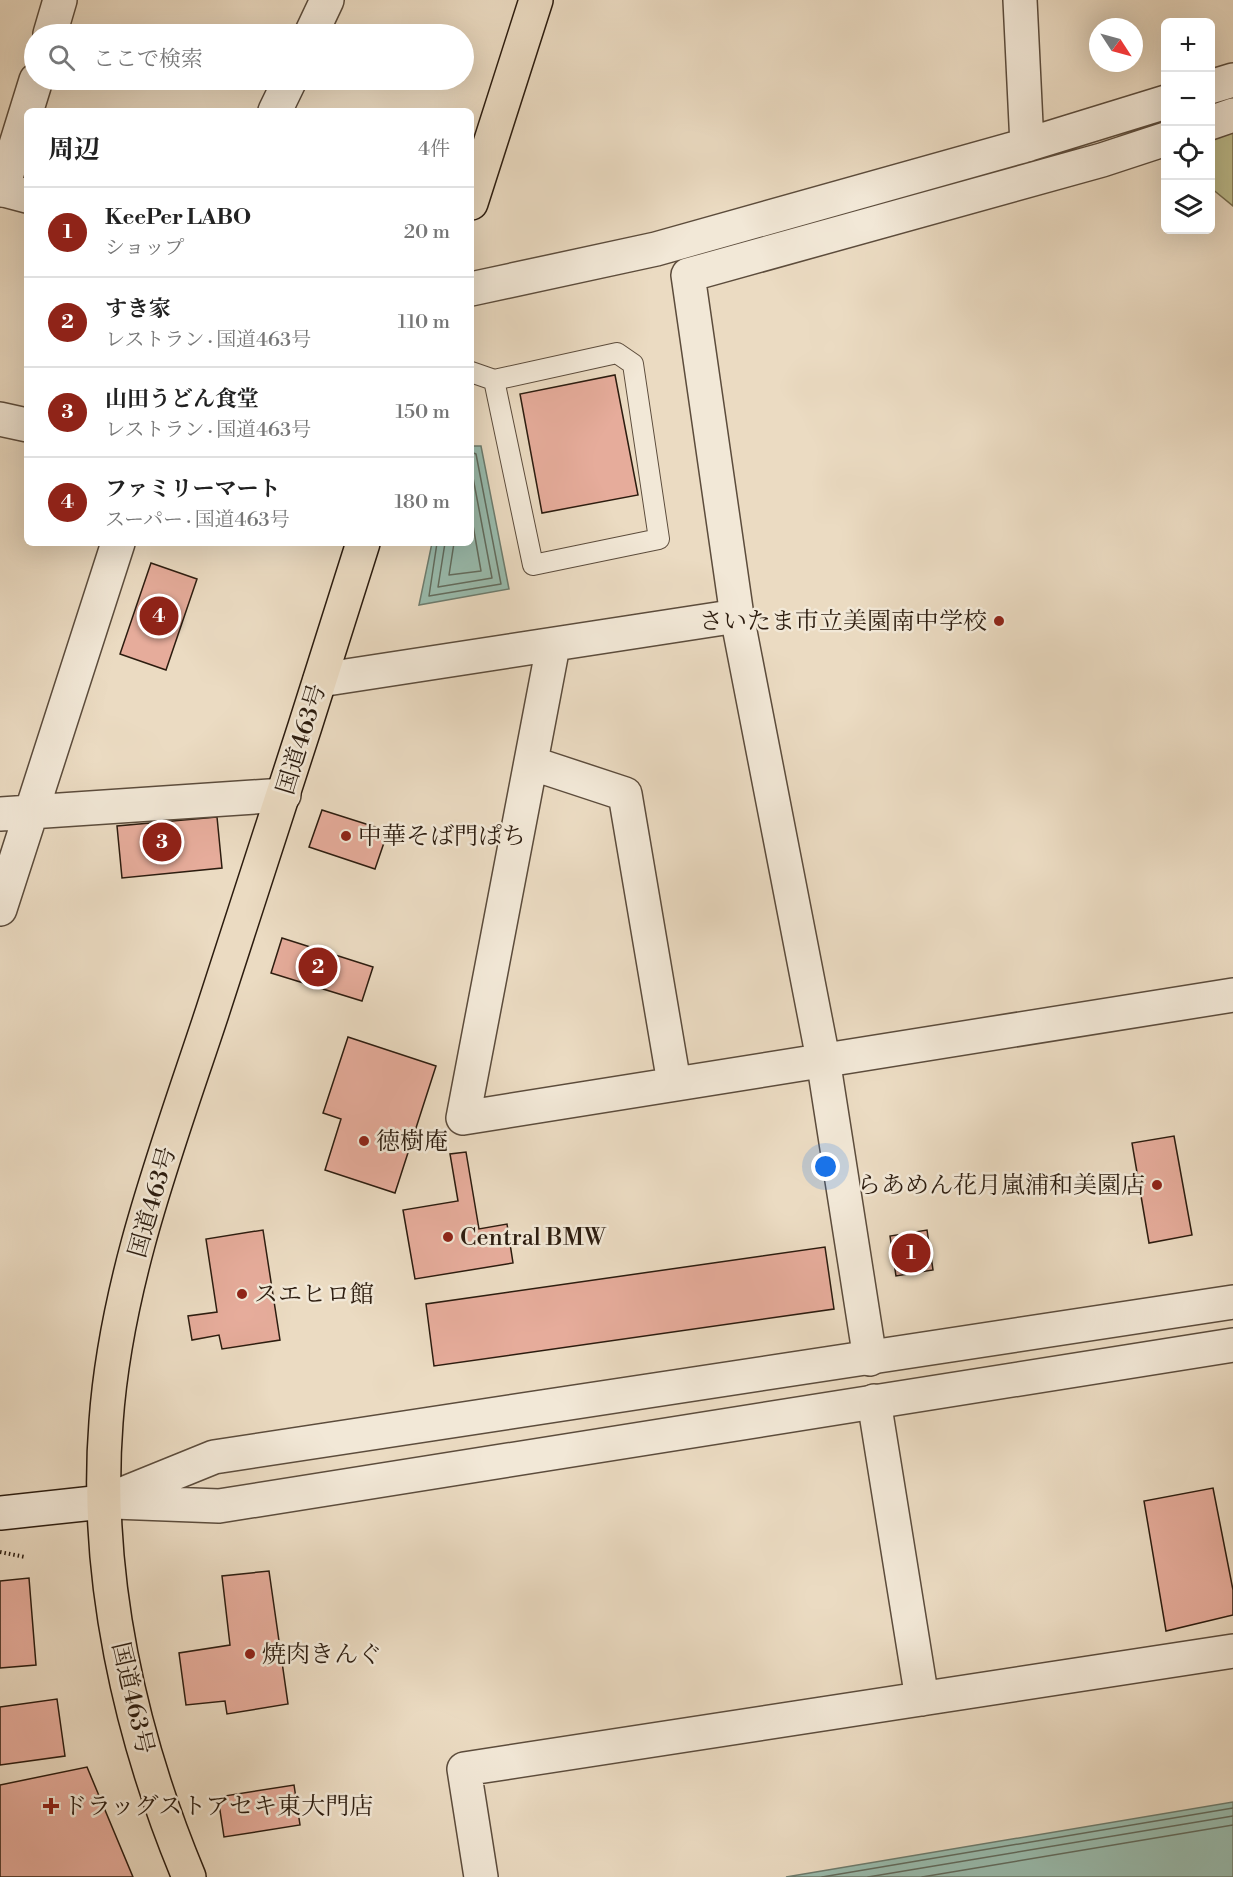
<!DOCTYPE html>
<html lang="ja">
<meta charset="utf-8">
<style>
:root{--surface:#fff;--page:#f6f6f6;--text:#222;--muted:#767676;--line:#e0e0e0;--accent:#8f2418}
body{margin:0;font-family:"Libre Bodoni","Noto Serif JP",serif;background:var(--page);color:var(--text)}
.controls{position:absolute;right:18px;top:18px;display:grid;overflow:hidden;border-radius:9px;box-shadow:0 6px 24px #0002}
.controls button{width:54px;height:54px;display:grid;place-items:center;padding:0;border:0;border-bottom:2px solid var(--line);background:var(--surface);color:var(--text);font:30px sans-serif}
.compass{position:absolute;left:1089px;top:18px;width:54px;height:54px;border-radius:50%;background:var(--surface);box-shadow:0 6px 24px #0002;rotate:126deg}
.you{position:absolute;left:826px;top:1167px;width:21px;height:21px;margin:-15px;border:4px solid #fff;border-radius:50%;background:#1a73e8;box-shadow:0 0 0 9px #1a73e833}
.badge{display:grid;place-items:center;width:39px;height:39px;border-radius:50%;background:var(--accent);color:#fff;font-size:20px;font-weight:700}
.pin{position:absolute;translate:-50% -50%;border:3px solid #fff;box-shadow:0 2px 6px #0006}
.list{margin:0;padding:0;list-style:none}
h2{display:flex;justify-content:space-between;align-items:center;height:78px;margin:0;padding:0 24px;font-size:26px}
h2 small{font-size:20px;font-weight:400;color:var(--muted)}
.list li{display:grid;grid-template-columns:39px 1fr auto;gap:18px;align-items:center;box-sizing:border-box;height:90px;padding:0 24px;border-top:2px solid var(--line)}
.list b{display:block;font-size:22px;white-space:nowrap}
.list p{margin:0;font-size:20px;white-space:nowrap;color:var(--muted)}
.list em{font-size:20px;font-style:normal;color:var(--muted)}
.icon{flex:none;width:33px;height:33px;fill:none;stroke:currentColor;stroke-width:2;stroke-linecap:round;stroke-linejoin:round}
.map{position:relative;flex:none;width:1233px;height:1877px;overflow:hidden}
.search{position:absolute;background:var(--surface);box-shadow:0 6px 24px #0002;left:24px;top:24px;width:450px;height:66px;display:flex;align-items:center;gap:15px;box-sizing:border-box;padding:0 21px;border-radius:33px;color:var(--muted);font-size:22px}
.panel{position:absolute;background:var(--surface);box-shadow:0 6px 24px #0002;left:24px;top:108px;width:450px;height:438px;border-radius:9px}
.map>svg:first-child{display:block}
.green{fill:#bebe8e;stroke:#756d4e;stroke-width:1.5}
.water{fill:#99bcae;stroke:#6d7c6e;stroke-width:1.5}
.lines{fill:none;stroke-linecap:round;stroke-linejoin:round}
.shore{stroke:#626c5e;stroke-width:1.5}
.building{fill:#e6ac9b;stroke:#2c1c0f;stroke-width:1.5}
.service-casing{stroke:#5c4c3c;stroke-width:22}
.minor-casing{stroke:#5c4c3c;stroke-width:36}
.tertiary-casing{stroke:#5c4c3c;stroke-width:36}
.secondary-casing{stroke:#2c1c0f;stroke-width:36}
.trunk-casing{stroke:#2c1c0f;stroke-width:36}
.path{stroke:#2c1c0f;stroke-width:4;stroke-dasharray:1.5 3;stroke-linecap:butt}
.service{stroke:#f2e8d7;stroke-width:20}
.minor{stroke:#f2e8d7;stroke-width:33}
.tertiary{stroke:#f2e8d7;stroke-width:33}
.secondary{stroke:#f2e8d7;stroke-width:33}
.trunk{stroke:#ebdbc2;stroke-width:33}
.poi-dot{fill:#8f2418;stroke:#f2e8d7;stroke-width:2}
.labels{text-anchor:middle;stroke-width:5;stroke-linejoin:round;paint-order:stroke}
.poi-label{font-size:24px;fill:#2c1c0f;stroke:#f2e8d7;text-anchor:start}
.street-label{font-size:24px;fill:#2c1c0f;stroke:#f2e8d7}
</style>
<div class="map">
<svg width="1233" height="1877" viewBox="0 0 1233 1877">
<rect width="100%" height="100%" fill="#ebdbc2"/>
<filter id="stains"><feTurbulence type="fractalNoise" baseFrequency=".00333" numOctaves="4"/><feColorMatrix values="0 0 0 0 .2 0 0 0 0 .09 0 0 0 0 .02 0 0 0 .5 -.17"/></filter>
<radialGradient id="worn" r=".72"><stop offset=".6" stop-color="#630" stop-opacity="0"/><stop offset="1" stop-color="#630" stop-opacity=".3"/></radialGradient>
<path class="green" d="M 1233,127 L 1233,206 L 1211,188 L 1210,134 Z"/>
<path class="water" d="M 471,446 L 481,446 L 509,589 L 419,605 L 432,543 L 471,543 Z
M 1233,1802 L 1233,1877 L 786,1877 Z"/>
<g class="lines">
<path class="shore" d="M 437,543 L 429,596 L 501,584 L 476,454 L 471,452
M 445,543 L 438,587 L 492,578 L 471,467
M 454,543 L 449,575 L 481,571 L 471,514
M 822,1877 L 1233,1808
M 868,1877 L 1233,1816
M 922,1877 L 1233,1825"/>
</g>
<path class="building" d="M 615,375 L 638,495 L 542,513 L 520,394 Z
M 151,563 L 197,579 L 166,670 L 120,654 Z
M 322,810 L 388,831 L 375,869 L 309,847 Z
M 217,817 L 222,868 L 122,878 L 117,826 Z
M 282,938 L 373,967 L 362,1001 L 271,973 Z
M 348,1037 L 436,1066 L 395,1193 L 325,1170 L 341,1119 L 323,1113 Z
M 1174,1136 L 1192,1235 L 1149,1243 L 1132,1143 Z
M 466,1152 L 479,1229 L 507,1224 L 513,1263 L 415,1279 L 403,1210 L 458,1201 L 450,1154 Z
M 263,1230 L 280,1340 L 222,1349 L 219,1335 L 192,1340 L 188,1316 L 217,1312 L 206,1239 Z
M 927,1230 L 933,1270 L 896,1276 L 890,1236 Z
M 825,1247 L 834,1309 L 434,1366 L 426,1304 Z
M 1213,1488 L 1233,1590 L 1233,1615 L 1166,1631 L 1144,1501 Z
M 269,1571 L 288,1704 L 227,1714 L 225,1701 L 186,1705 L 179,1653 L 230,1645 L 222,1576 Z
M 29,1578 L 36,1665 L 0,1668 L 0,1581 Z
M 57,1699 L 65,1756 L 0,1765 L 0,1707 Z
M 87,1767 L 133,1877 L 0,1877 L 0,1785 Z
M 294,1785 L 300,1825 L 224,1837 L 218,1797 Z"/>
<g class="lines">
<defs>
<path id="service" d="M 471,372 L 494,380 L 617,353 L 633,364 L 659,539 L 533,565 L 494,380"/>
<path id="minor" d="M 1020,0 L 1027,145
M 50,34 L 60,0
M 311,34 L 327,0
M 1210,87 L 1233,80
M 275,111 L 290,80
M 1210,123 L 1233,115
M 2,190 L 36,80
M 471,289 L 656,249 L 1023,146 L 1166,102
M 0,419 L 27,425
M 553,646 L 463,1118 L 1233,995
M 320,680 L 737,616
M 531,763 L 625,794 L 674,1083
M 0,814 L 284,795
M 0,909 L 118,543
M 870,1359 L 823,1059 L 737,616 L 688,275 L 1102,160 L 1166,139
M 874,1401 L 922,1699
M 481,1877 L 464,1769 L 1233,1651"/>
<path id="tertiary" d="M 0,189 L 27,196
M 103,1502 L 214,1457 L 1233,1302
M 114,1502 L 219,1506 L 1233,1345"/>
<path id="secondary" d="M 0,1513 L 103,1502"/>
<path id="trunk" d="M 471,203 L 536,0
M 189,1877 C 130,1736 94,1575 106,1422 C 116,1281 168,1146 212,1013 C 263,857 314,700 363,543"/>
</defs>
<use href="#service" class="service-casing"/>
<use href="#minor" class="minor-casing"/>
<use href="#tertiary" class="tertiary-casing"/>
<use href="#secondary" class="secondary-casing"/>
<use href="#trunk" class="trunk-casing"/>
<path class="path" d="M 0,1552 L 25,1557"/>
<use href="#service" class="service"/>
<use href="#minor" class="minor"/>
<use href="#tertiary" class="tertiary"/>
<use href="#secondary" class="secondary"/>
<use href="#trunk" class="trunk"/>
</g>
<g class="poi-dot">
<circle cx="999" cy="621" r="6"/>
<circle cx="346" cy="836" r="6"/>
<circle cx="364" cy="1141" r="6"/>
<circle cx="1157" cy="1185" r="6"/>
<circle cx="448" cy="1237" r="6"/>
<circle cx="242" cy="1294" r="6"/>
<circle cx="250" cy="1654" r="6"/>
<path d="M48 1797h6v6h6v6h-6v6h-6v-6h-6v-6h6z"/>
</g>
<g class="labels">
<g class="poi-label">
<text x="987" y="629" text-anchor="end">さいたま市立美園南中学校</text>
<text x="358" y="844">中華そば門ぱち</text>
<text x="376" y="1149">徳樹庵</text>
<text x="1145" y="1193" text-anchor="end">らあめん花月嵐浦和美園店</text>
<text x="460" y="1245">Central BMW</text>
<text x="254" y="1302">スエヒロ館</text>
<text x="262" y="1662">焼肉きんぐ</text>
<text x="63" y="1814">ドラッグストアセキ東大門店</text>
</g>
<g class="street-label">
<text transform="translate(301 739) rotate(-73)" y="8">国道463号</text>
<text transform="translate(152 1202) rotate(-74)" y="8">国道463号</text>
<text transform="translate(133 1698) rotate(77)" y="8">国道463号</text>
</g>
</g>
<rect width="100%" height="100%" filter="url(#stains)"/>
<rect width="100%" height="100%" fill="url(#worn)"/>
</svg>
<div class="controls">
<button>+</button>
<button>−</button>
<button><svg class="icon" aria-label="locate" viewBox="0 0 24 24"><circle cx="12" cy="12" r="6"/><path d="M12 2v4M12 18v4M2 12h4M18 12h4"/></svg></button>
<button><svg class="icon" aria-label="layers" viewBox="0 0 24 24"><path d="M12 4l9 5-9 5-9-5zM3 14l9 5 9-5"/></svg></button>
</div>
<svg class="compass" viewBox="-18 -18 36 36"><path d="M0-13l5 13h-10z" fill="#e53935"/><path d="M0 13l5-13h-10z" fill="#767676"/></svg>
<div class="you"></div>
<div class="pin badge" style="left:911px;top:1253px">1</div>
<div class="pin badge" style="left:318px;top:967px">2</div>
<div class="pin badge" style="left:162px;top:842px">3</div>
<div class="pin badge" style="left:159px;top:616px">4</div>
<div class="search"><svg class="icon" aria-label="search" viewBox="0 0 24 24"><circle cx="10" cy="10" r="6"/><path d="M15 15l6 6"/></svg>ここで検索</div>
<section class="panel">
<h2>周辺<small>4件</small></h2>
<ul class="list">
<li><span class="badge">1</span><div><b>KeePer LABO</b><p>ショップ</p></div><em>20 m</em></li>
<li><span class="badge">2</span><div><b>すき家</b><p>レストラン · 国道463号</p></div><em>110 m</em></li>
<li><span class="badge">3</span><div><b>山田うどん食堂</b><p>レストラン · 国道463号</p></div><em>150 m</em></li>
<li><span class="badge">4</span><div><b>ファミリーマート</b><p>スーパー · 国道463号</p></div><em>180 m</em></li>
</ul>
</section>
</div>
